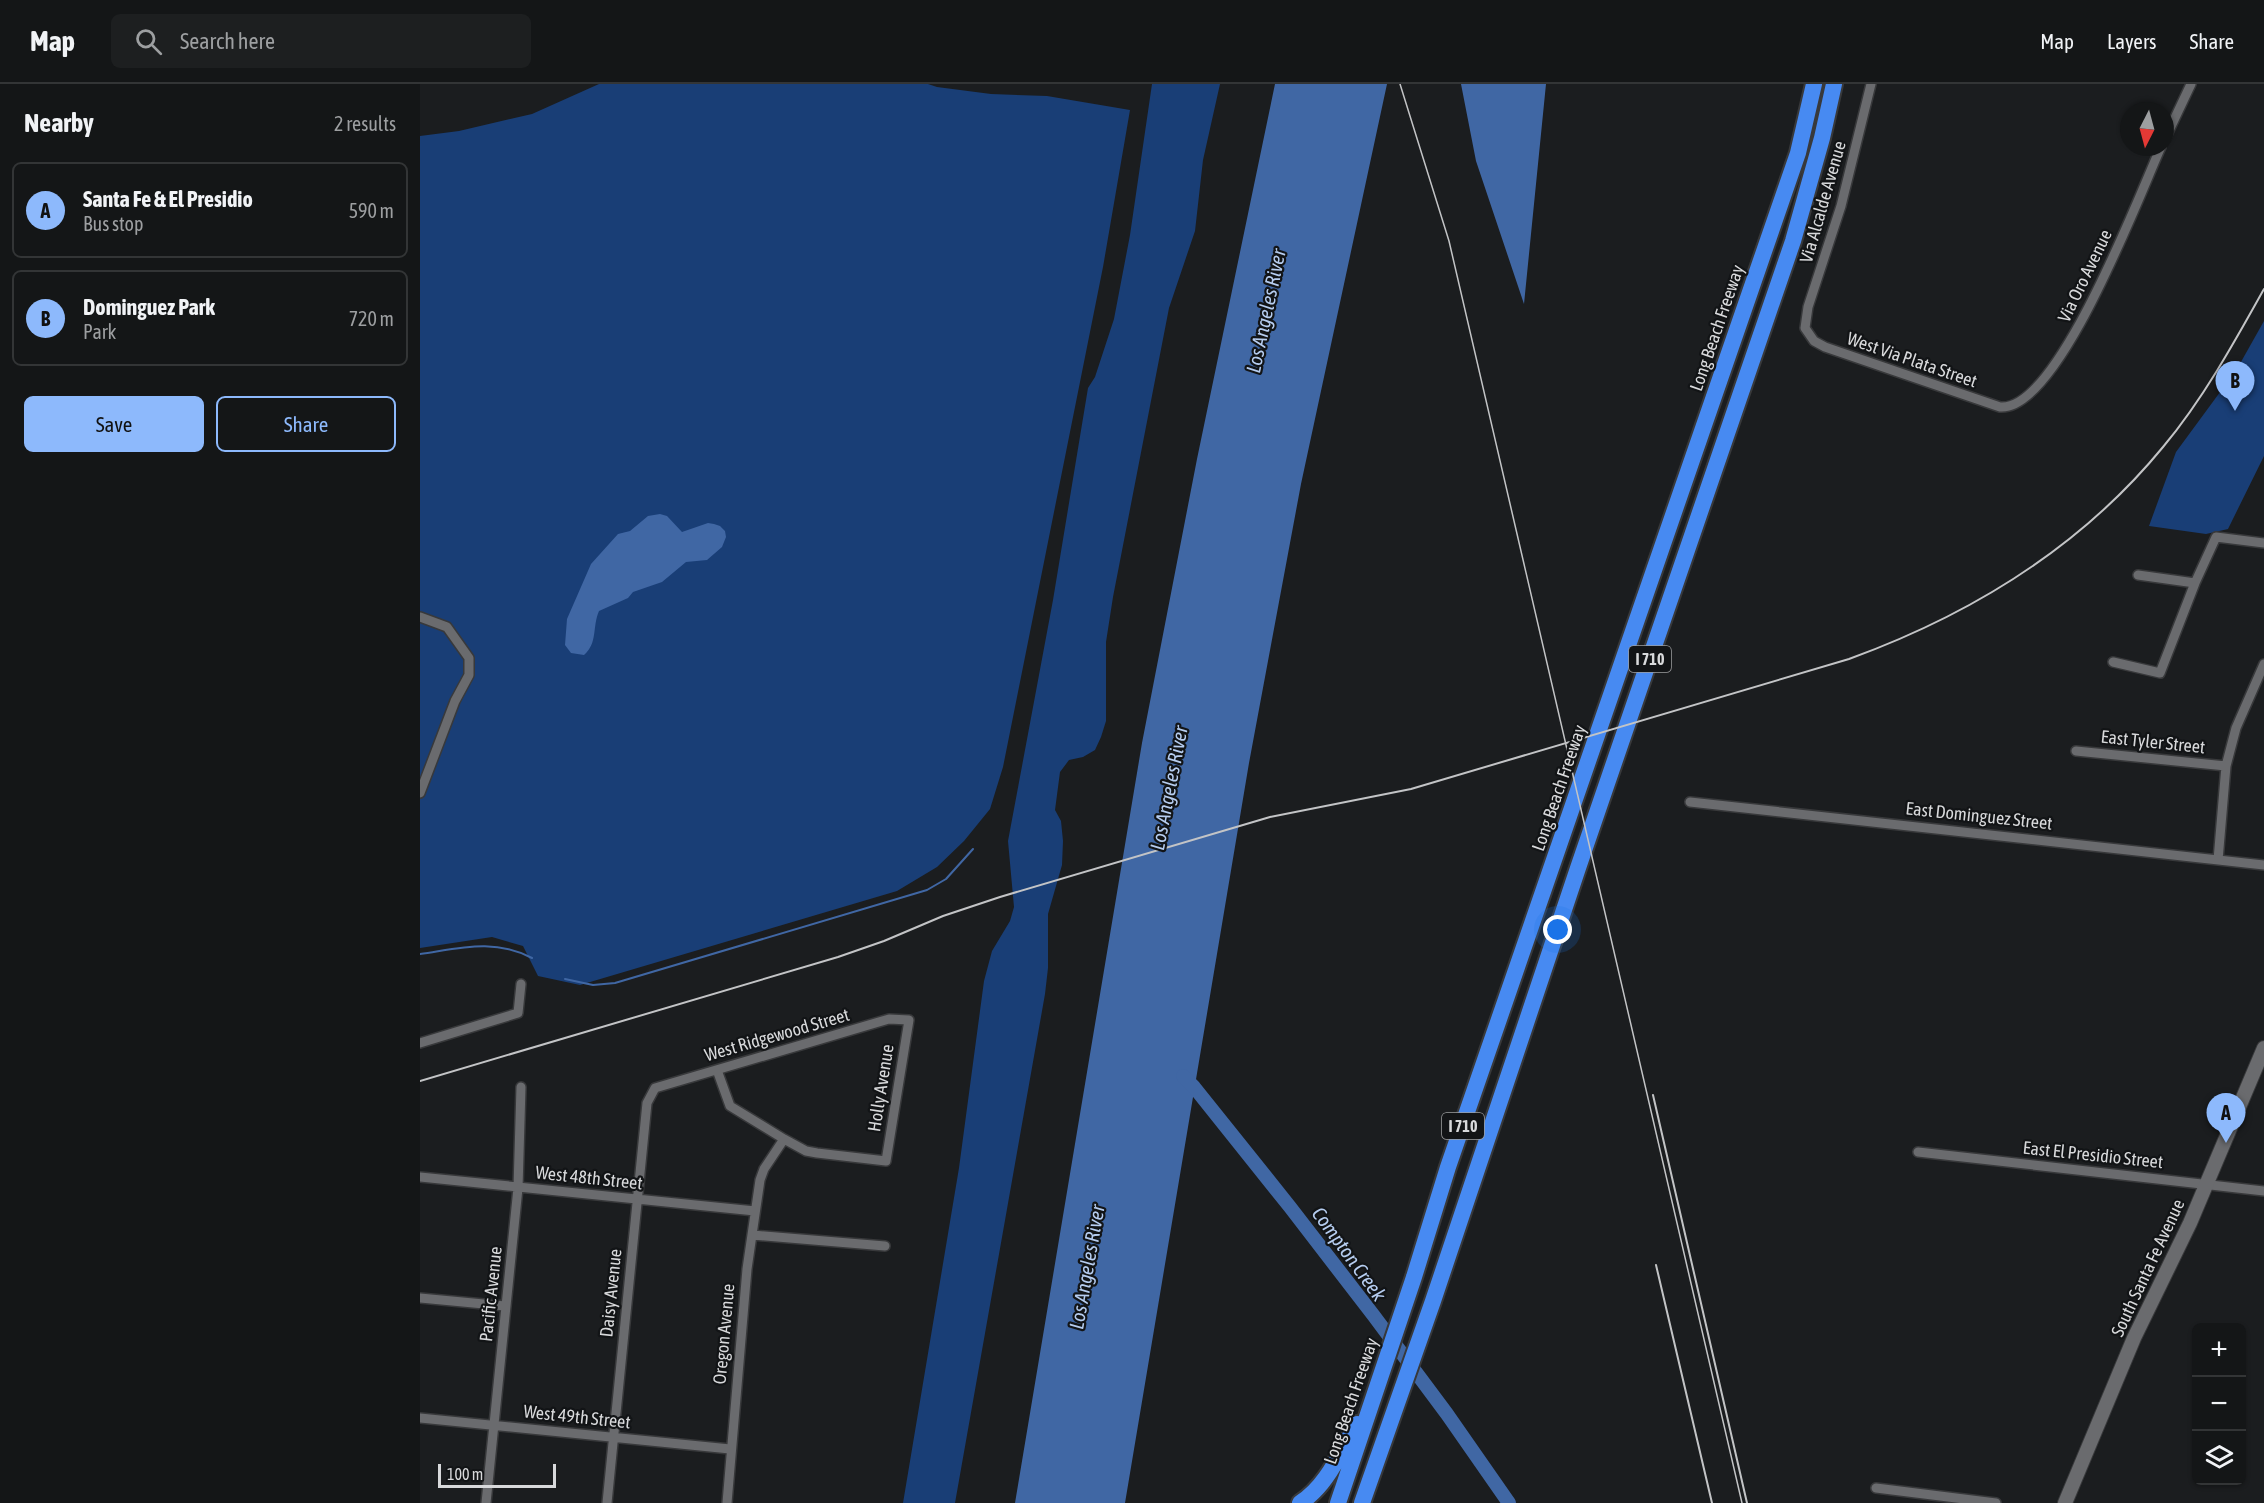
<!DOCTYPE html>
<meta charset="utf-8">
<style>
:root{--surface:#141617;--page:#1d1f20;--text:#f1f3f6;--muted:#9d9fa1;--line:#333536;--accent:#8db9fc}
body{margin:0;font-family:"Asap Condensed",sans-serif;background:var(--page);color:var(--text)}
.controls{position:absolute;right:18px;bottom:18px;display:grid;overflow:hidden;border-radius:9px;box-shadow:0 2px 4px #0004}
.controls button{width:54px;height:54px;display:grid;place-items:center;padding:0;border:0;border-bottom:2px solid var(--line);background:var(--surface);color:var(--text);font:30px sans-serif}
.compass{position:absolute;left:1700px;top:18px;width:54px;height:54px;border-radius:50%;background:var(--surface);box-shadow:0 2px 4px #0004;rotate:186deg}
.scale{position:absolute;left:18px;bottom:15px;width:118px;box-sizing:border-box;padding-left:6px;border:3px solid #d8d9db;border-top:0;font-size:16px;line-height:21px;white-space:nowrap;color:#d8d9db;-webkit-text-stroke:4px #121416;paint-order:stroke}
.you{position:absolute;left:1138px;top:846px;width:21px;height:21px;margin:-15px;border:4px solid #fff;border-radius:50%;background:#1a73e8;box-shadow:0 0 0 9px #1a73e833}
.badge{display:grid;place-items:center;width:39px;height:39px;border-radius:50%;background:var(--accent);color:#111;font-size:20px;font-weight:700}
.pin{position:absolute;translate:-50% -50px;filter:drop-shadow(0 2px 3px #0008)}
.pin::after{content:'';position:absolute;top:32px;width:21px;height:18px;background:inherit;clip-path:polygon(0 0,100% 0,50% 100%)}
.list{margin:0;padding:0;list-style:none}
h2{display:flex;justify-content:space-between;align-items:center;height:78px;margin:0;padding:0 24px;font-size:26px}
h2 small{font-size:20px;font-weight:400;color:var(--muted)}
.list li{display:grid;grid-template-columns:39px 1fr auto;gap:18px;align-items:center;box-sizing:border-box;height:96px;margin:0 12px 12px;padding:0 12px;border:2px solid var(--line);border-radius:9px}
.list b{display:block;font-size:22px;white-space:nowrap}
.list p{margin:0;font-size:20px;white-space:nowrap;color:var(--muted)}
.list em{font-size:20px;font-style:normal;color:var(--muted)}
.actions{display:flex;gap:12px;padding:18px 24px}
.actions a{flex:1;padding:14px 0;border:2px solid var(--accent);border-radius:9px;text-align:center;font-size:21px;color:var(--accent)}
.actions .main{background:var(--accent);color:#111}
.icon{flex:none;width:33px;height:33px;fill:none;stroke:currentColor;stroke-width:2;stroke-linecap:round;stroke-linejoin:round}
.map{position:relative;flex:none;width:1844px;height:1419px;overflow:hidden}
header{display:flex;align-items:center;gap:36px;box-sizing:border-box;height:84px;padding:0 30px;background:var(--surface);border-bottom:2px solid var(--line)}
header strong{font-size:28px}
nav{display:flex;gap:33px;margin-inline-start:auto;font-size:21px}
.search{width:420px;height:54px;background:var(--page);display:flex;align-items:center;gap:15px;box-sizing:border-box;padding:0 21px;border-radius:9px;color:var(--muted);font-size:22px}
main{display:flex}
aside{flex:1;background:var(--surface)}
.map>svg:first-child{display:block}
.green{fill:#193e76}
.water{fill:#4067a4}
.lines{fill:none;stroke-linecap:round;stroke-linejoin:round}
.stream{stroke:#4067a4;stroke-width:2}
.river{stroke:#4067a4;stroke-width:14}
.street-casing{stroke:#38393b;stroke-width:12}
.secondary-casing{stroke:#38393b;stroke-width:16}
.highway-casing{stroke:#38393b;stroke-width:20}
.street{stroke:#6a6b6e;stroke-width:9}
.secondary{stroke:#6a6b6e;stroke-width:14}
.highway{stroke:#478af2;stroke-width:16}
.tram{stroke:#c3c4c6;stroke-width:1.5}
.rail{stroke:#c3c4c6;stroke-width:2}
.labels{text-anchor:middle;stroke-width:4.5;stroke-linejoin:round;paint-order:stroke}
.shield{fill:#121416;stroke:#9d9ea0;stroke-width:1.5}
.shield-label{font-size:16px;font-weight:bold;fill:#d8d9db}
.street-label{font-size:18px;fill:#d8d9db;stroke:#121416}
.water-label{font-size:20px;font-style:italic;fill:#b6cdf0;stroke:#121416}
</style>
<header>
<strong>Map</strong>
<div class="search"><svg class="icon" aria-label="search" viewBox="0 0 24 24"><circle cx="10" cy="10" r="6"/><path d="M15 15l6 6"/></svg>Search here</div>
<nav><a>Map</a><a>Layers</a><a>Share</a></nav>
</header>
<main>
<aside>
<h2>Nearby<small>2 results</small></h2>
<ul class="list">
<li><span class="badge">A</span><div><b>Santa Fe &amp; El Presidio</b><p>Bus stop</p></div><em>590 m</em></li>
<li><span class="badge">B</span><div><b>Dominguez Park</b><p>Park</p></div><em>720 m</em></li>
</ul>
<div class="actions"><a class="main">Save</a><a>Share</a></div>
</aside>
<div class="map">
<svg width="1844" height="1419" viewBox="0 0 1844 1419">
<rect width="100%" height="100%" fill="#1b1d1f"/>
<path class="green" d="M 179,0 L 508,0 L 517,3 L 571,10 L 627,12 L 710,26 L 683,183 L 583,683 L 570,725 L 544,757 L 517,783 L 477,807 L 160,901 L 118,892 L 103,862 L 72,853 L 0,864 L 0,52 L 39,47 L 112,30 Z
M 732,0 L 800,0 L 783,76 L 775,147 L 749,224 L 693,513 L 686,558 L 686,637 L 681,653 L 675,666 L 663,673 L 649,676 L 640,688 L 635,726 L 641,737 L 643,757 L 642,781 L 628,830 L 628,884 L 625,910 L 535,1419 L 483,1419 L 539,1084 L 564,897 L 572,867 L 590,837 L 594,823 L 588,757 L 633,516 L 668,304 L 675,293 L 694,235 L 710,151 Z
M 1844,237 L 1844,372 L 1808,445 L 1786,450 L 1729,442 L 1756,368 L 1817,285 Z"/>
<path class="water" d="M 855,0 L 967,0 L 881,400 L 829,679 L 705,1419 L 595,1419 L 722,659 L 777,375 Z
M 1041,0 L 1126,0 L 1104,220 L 1056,77 Z
M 240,430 L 247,432 L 262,448 L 288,439 L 294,440 L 300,442 L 305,447 L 306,453 L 302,463 L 287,476 L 266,478 L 242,498 L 213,508 L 208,514 L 179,527 C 172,543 178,559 164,571 L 151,569 L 145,561 L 147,535 L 171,480 L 198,450 L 210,447 L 228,432 Z"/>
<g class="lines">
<path class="stream" d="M 0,870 C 41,864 73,854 112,874
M 145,895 L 173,901 L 195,899 L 507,806 L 526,795 L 553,765"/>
<path class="river" d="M 763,992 L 774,1003 L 870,1123 L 954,1232 L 1027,1330 L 1089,1419"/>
<defs>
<path id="street" d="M 1451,0 L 1421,122 L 1388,223 L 1385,244 L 1394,257 L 1405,263 L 1580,323 C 1638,328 1719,111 1741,63
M 1745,55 L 1771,0
M 1718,491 L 1775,499
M 0,533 L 27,543 L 49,574 L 49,591 L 35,617 L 0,709
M 1693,578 L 1740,589 L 1775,499 L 1796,453 L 1844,459
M 1656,667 L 1806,682
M 1270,718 L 1844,781
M 1798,776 L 1806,682 L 1816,644 L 1844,580
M 0,959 L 98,929 L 101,900
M 297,986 L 310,1022 L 364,1055 L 344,1085 L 340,1096 L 327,1185 L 307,1419
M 1498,1068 L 1844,1107
M 0,1093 L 335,1127
M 333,1151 L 465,1162
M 0,1214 L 85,1222
M 0,1334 L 310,1365
M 1456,1404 L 1576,1419
M 66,1419 L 98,1104 L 101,1003
M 187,1419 L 227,1019 L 235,1004 L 469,935 L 489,936 L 466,1077 L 397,1069 L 386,1067 L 364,1055"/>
<path id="secondary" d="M 1645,1419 L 1714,1254 L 1770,1139 L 1844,964"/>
<path id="highway" d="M 880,1419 C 908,1401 920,1368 937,1340
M 918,1419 L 994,1193 L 1028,1083 L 1378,69 L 1394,0
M 942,1419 L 1013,1217 L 1158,784 L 1373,157 L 1402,54 L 1414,0"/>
</defs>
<use href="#street" class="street-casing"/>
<use href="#secondary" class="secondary-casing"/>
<use href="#highway" class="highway-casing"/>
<use href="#street" class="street"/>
<use href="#secondary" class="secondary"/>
<use href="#highway" class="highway"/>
<path class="tram" d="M 980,0 L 1029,157 L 1322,1419"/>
<path class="rail" d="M 0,997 L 418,873 L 464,857 L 523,832 L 580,813 L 850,733 L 991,705 L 1429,575 C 1550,531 1661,463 1743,363 C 1783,315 1814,259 1844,205
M 1233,1011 L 1327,1419
M 1236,1181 L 1292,1419"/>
</g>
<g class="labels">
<g class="shield">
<rect x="1209" y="562" width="42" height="26" rx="4.5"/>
<rect x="1022" y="1029" width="42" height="26" rx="4.5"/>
</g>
<g class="shield-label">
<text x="1230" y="581">I 710</text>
<text x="1043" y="1048">I 710</text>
</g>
<g class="street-label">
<text transform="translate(1403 118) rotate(-74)" y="6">Via Alcalde Avenue</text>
<text transform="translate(1665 192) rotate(-64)" y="6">Via Oro Avenue</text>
<text transform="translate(1297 244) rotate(-71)" y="6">Long Beach Freeway</text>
<text transform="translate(1492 276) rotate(19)" y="6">West Via Plata Street</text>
<text transform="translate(1733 658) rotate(6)" y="6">East Tyler Street</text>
<text transform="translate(1139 704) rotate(-71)" y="6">Long Beach Freeway</text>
<text transform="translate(1559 732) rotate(6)" y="6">East Dominguez Street</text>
<text transform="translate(357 951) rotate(-16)" y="6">West Ridgewood Street</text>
<text transform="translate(461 1004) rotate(-81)" y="6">Holly Avenue</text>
<text transform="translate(1673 1071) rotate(6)" y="6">East El Presidio Street</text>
<text transform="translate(169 1094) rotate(6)" y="6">West 48th Street</text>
<text transform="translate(1728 1184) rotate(-65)" y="6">South Santa Fe Avenue</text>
<text transform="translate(191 1209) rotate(-84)" y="6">Daisy Avenue</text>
<text transform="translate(71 1210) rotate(-84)" y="6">Pacific Avenue</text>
<text transform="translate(304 1250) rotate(-85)" y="6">Oregon Avenue</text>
<text transform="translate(931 1317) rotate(-71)" y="6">Long Beach Freeway</text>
<text transform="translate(157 1333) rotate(6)" y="6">West 49th Street</text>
</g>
<g class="water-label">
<text transform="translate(846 227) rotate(-78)" y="7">Los Angeles River</text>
<text transform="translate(749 704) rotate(-79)" y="7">Los Angeles River</text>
<text transform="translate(929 1170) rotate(54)" y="7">Compton Creek</text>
<text transform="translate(667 1183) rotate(-80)" y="7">Los Angeles River</text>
</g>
</g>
</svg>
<div class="controls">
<button>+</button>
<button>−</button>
<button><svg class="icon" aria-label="layers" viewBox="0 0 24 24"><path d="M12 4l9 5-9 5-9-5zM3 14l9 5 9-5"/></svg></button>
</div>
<svg class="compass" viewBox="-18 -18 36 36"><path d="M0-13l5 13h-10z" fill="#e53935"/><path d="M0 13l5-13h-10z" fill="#9d9fa1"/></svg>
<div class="scale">100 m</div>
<div class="you"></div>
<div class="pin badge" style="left:1806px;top:1059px">A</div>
<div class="pin badge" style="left:1815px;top:327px">B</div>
</div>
</main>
